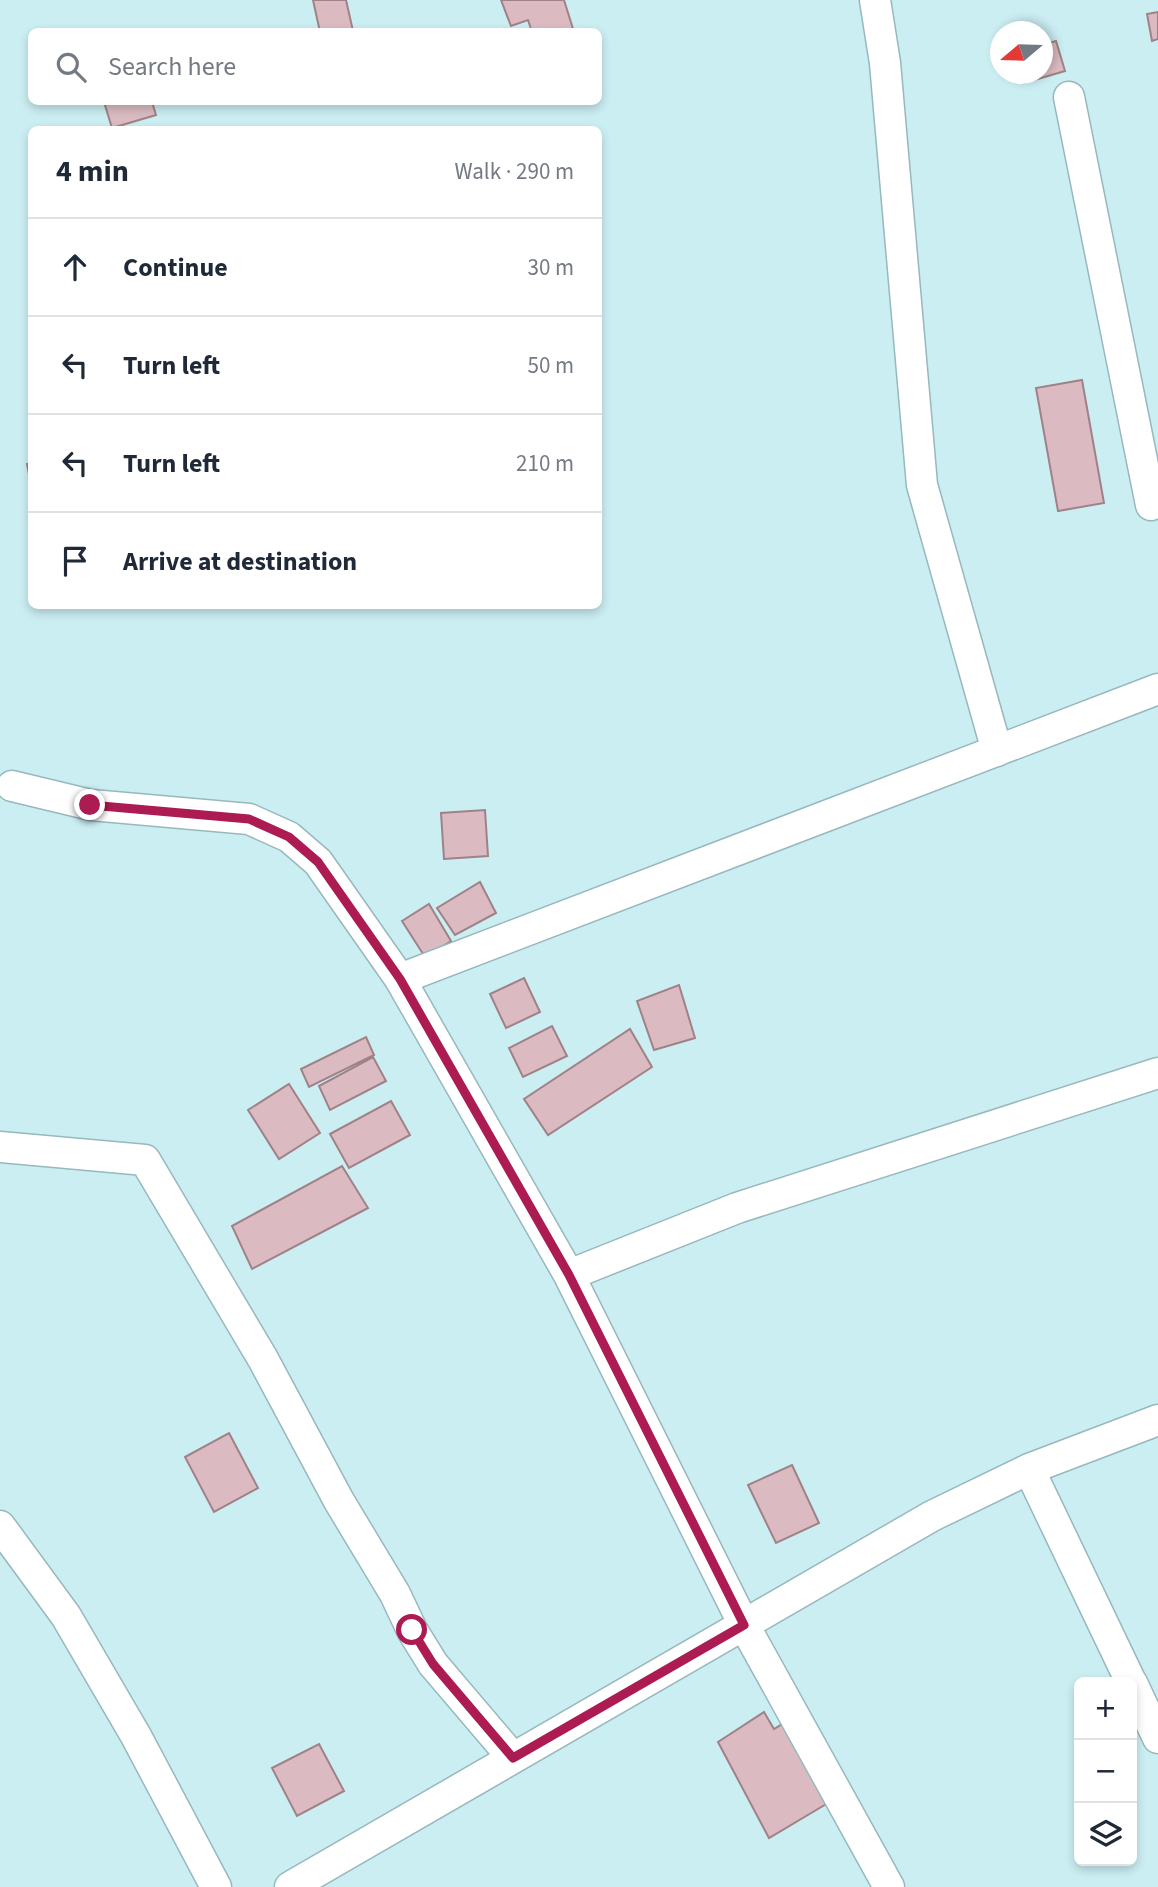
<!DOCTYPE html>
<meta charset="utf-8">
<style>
:root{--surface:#fff;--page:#f2f2f3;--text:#1f2937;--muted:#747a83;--line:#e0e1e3}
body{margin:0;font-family:"Source Sans 3",sans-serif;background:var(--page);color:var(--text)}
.controls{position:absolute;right:21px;bottom:21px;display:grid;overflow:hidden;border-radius:10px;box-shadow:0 4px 10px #0003}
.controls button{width:63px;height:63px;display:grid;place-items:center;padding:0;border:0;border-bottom:2px solid var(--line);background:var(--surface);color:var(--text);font:35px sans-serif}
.compass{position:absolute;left:990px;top:21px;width:63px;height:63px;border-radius:50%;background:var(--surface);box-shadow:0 4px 10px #0003;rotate:251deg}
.stop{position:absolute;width:21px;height:21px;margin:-16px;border:5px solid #ac1b52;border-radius:50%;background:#fff}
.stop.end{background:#ac1b52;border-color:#fff;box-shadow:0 2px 7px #0008}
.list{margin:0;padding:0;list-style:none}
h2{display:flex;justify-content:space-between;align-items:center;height:91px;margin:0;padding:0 28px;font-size:30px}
h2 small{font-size:23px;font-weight:400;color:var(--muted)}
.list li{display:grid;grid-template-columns:46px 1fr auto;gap:21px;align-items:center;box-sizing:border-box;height:98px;padding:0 28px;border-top:2px solid var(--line)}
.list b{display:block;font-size:26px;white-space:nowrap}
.list em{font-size:23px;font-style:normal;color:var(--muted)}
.icon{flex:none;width:38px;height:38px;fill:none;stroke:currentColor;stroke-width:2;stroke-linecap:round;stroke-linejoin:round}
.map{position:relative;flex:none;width:1158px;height:1887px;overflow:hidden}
.search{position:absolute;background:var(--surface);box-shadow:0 4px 10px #0003;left:28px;top:28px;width:574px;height:77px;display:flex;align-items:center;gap:18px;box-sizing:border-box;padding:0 24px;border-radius:10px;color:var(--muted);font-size:26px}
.panel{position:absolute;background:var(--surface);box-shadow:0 4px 10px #0003;left:28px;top:126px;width:574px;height:483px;border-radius:10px}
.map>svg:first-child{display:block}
.building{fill:#dbbbc1;stroke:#9f8287;stroke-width:2}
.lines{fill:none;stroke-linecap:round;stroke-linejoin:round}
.minor-casing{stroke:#97b8bd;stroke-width:33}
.minor{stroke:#fff;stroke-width:30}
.route{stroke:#ac1b52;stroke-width:9}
</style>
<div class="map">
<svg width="1158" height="1887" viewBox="0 0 1158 1887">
<rect width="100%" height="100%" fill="#cbeef3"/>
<path class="building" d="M 313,0 L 346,0 L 353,31 L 320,32 Z
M 501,0 L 564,0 L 574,32 L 522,32 L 531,29 L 528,20 L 511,26 Z
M 1158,12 L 1158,39 L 1152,41 L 1147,14 Z
M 1056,41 L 1065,71 L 1024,83 L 1022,74 L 1042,74 L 1042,45 Z
M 104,102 L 152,102 L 156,115 L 112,128 Z
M 1082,380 L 1104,503 L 1058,511 L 1036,388 Z
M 32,463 L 32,490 L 27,464 Z
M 485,810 L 488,856 L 444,859 L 441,813 Z
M 480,882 L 496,913 L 455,935 L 437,908 Z
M 429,904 L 451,941 L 425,957 L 402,921 Z
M 524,978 L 540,1012 L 506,1028 L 490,994 Z
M 679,985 L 695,1038 L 654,1050 L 637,1001 Z
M 552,1026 L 567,1056 L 523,1077 L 509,1048 Z
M 630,1029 L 652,1067 L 548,1135 L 524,1099 Z
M 366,1037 L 374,1055 L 309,1087 L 301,1069 Z
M 373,1057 L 386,1081 L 330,1110 L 319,1086 Z
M 289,1084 L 320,1133 L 279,1159 L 248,1110 Z
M 391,1101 L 410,1135 L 349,1168 L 330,1134 Z
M 342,1166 L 368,1208 L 252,1269 L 232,1226 Z
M 229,1433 L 258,1488 L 214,1512 L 185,1457 Z
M 792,1465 L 819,1523 L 776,1543 L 748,1485 Z
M 764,1712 L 774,1729 L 784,1723 L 828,1803 L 769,1838 L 718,1742 Z
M 319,1744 L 344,1791 L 297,1816 L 272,1768 Z"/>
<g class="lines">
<defs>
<path id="minor" d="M 875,0 L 885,63 L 922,485 L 997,751
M 1069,97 L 1151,505
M 12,786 L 91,805 L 249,819 L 289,837 L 318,862 L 400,979 L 569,1275 L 744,1625 L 889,1887
M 400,979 L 1158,689
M 0,1147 L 145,1160 L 263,1359 L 339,1501 L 395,1594 L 412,1630 L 433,1664 L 513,1758
M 569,1275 L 737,1208 L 1158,1073
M 1029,1469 L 1131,1682
M 0,1526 L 66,1616 L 136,1736 L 216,1887
M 1132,1683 L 1158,1738
M 290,1887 L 932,1516 L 1029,1469 L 1158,1420"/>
</defs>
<use href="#minor" class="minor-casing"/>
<use href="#minor" class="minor"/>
</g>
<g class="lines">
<path class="route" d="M 90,805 L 249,819 L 289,837 L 318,862 L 400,979 L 569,1275 L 744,1625 L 513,1758 L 433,1664 L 412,1630"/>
</g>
</svg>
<div class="controls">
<button>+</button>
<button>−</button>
<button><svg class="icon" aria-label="layers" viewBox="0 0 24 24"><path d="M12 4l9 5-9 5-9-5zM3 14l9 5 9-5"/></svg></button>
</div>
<svg class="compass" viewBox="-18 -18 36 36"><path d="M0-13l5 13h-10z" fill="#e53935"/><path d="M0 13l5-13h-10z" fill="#747a83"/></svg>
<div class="stop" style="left:412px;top:1630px"></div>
<div class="stop end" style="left:90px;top:805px"></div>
<div class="search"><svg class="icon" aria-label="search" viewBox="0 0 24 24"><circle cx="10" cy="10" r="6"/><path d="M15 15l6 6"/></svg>Search here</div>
<section class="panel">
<h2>4 min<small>Walk · 290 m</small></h2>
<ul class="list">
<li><svg class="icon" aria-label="ahead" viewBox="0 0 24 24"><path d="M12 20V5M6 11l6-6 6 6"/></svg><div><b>Continue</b></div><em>30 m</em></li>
<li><svg class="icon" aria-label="left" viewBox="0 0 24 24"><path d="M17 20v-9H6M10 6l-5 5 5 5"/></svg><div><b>Turn left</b></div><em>50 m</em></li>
<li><svg class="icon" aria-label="left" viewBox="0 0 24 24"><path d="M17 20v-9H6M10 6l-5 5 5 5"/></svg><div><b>Turn left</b></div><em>210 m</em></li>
<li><svg class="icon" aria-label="arrive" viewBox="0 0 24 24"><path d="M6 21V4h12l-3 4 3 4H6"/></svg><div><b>Arrive at destination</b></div></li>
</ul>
</section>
</div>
